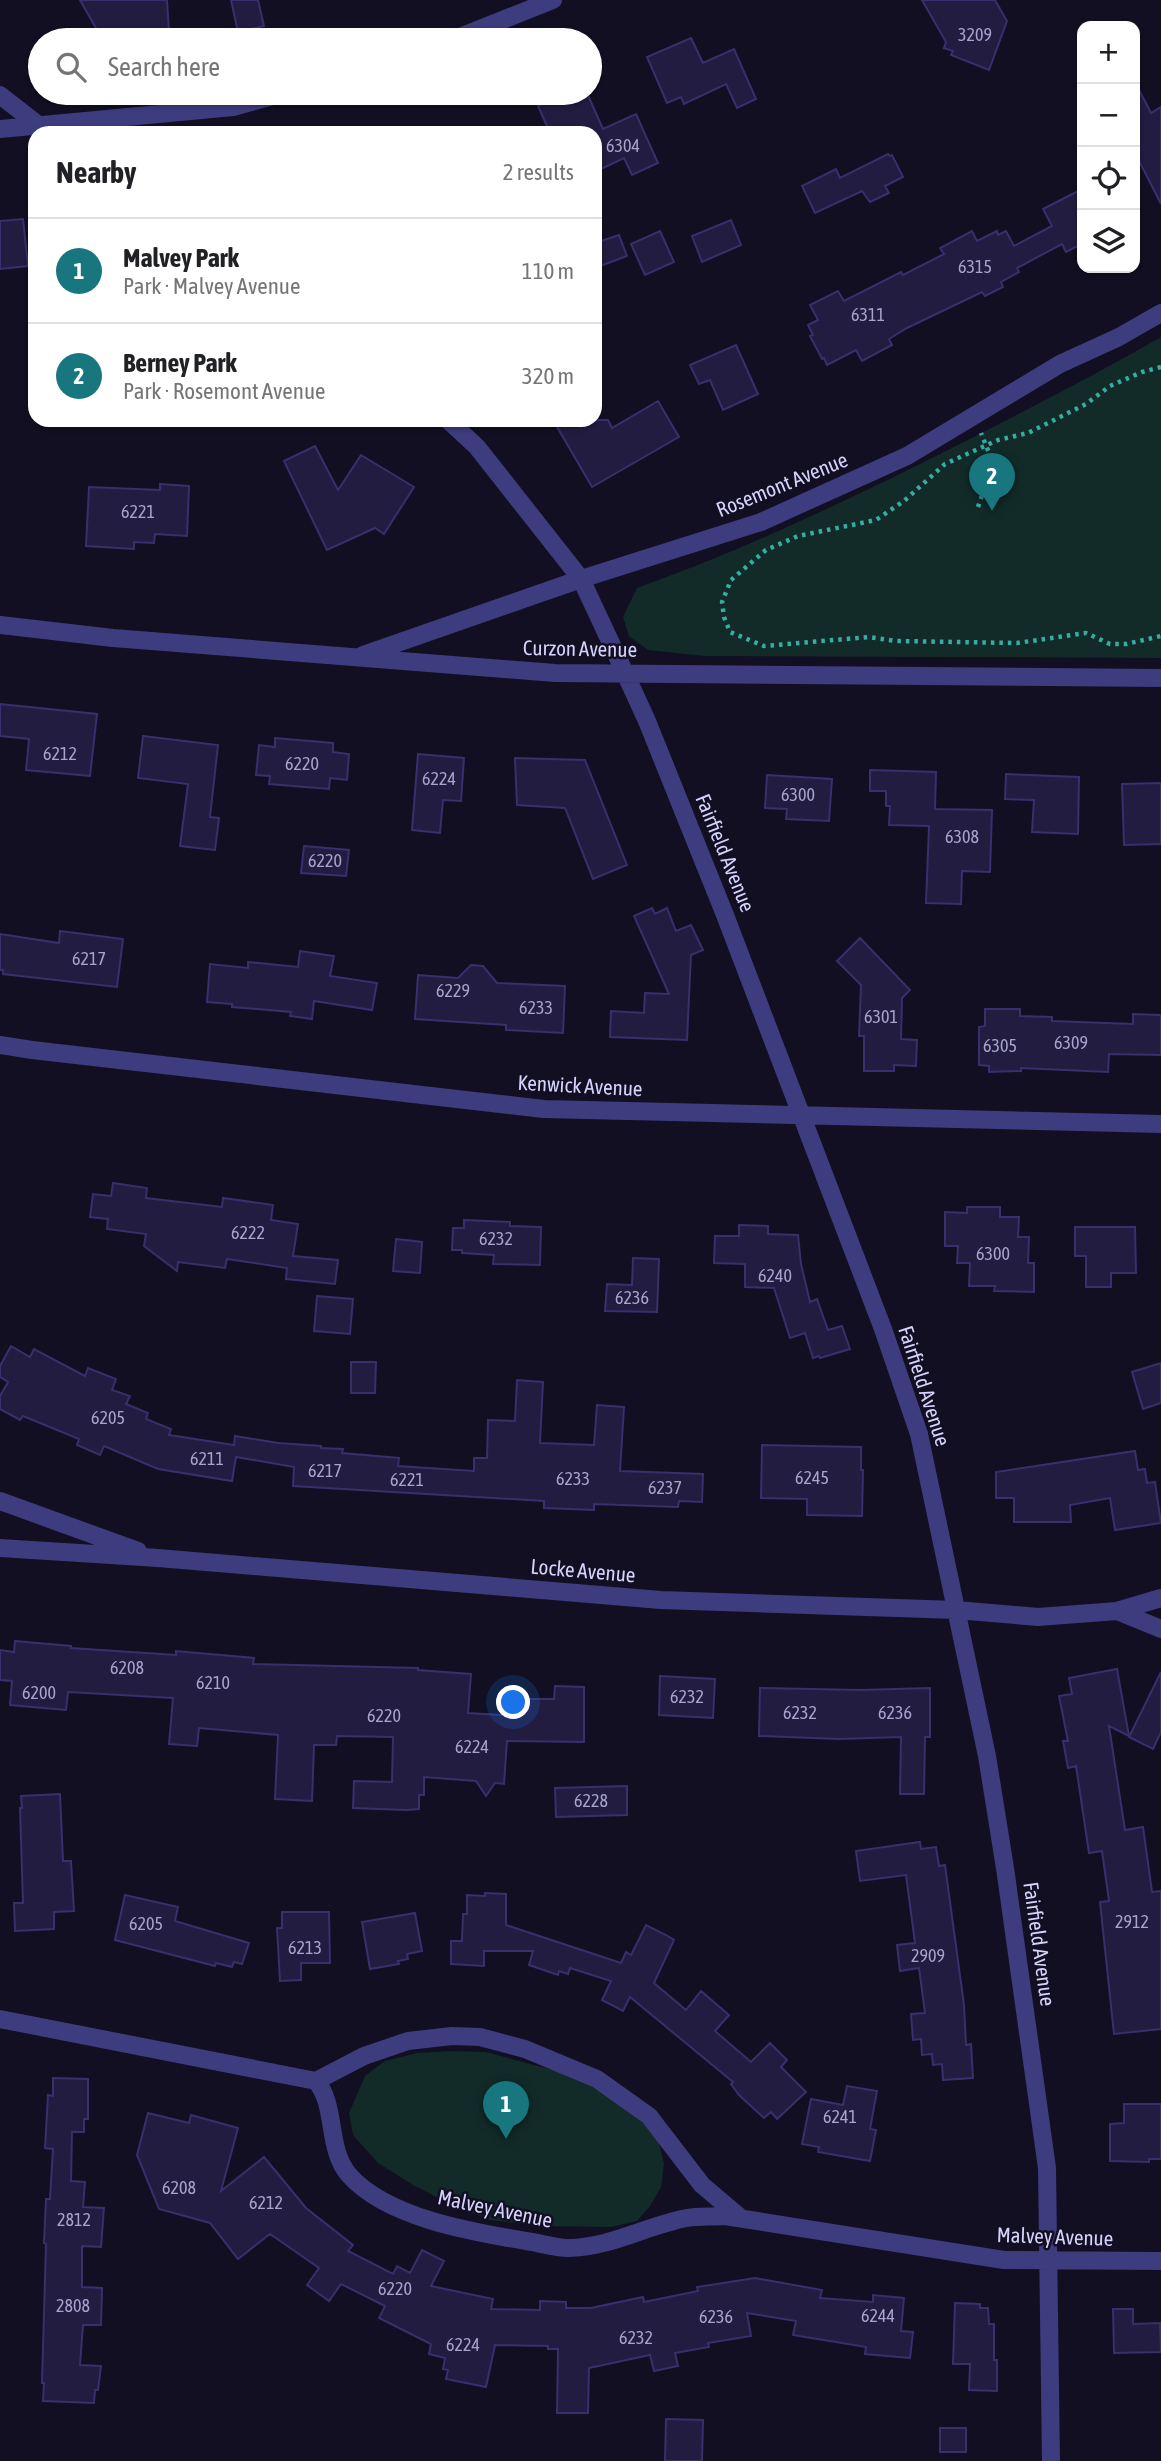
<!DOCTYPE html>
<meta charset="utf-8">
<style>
:root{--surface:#fff;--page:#f6f6f6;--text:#202124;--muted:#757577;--line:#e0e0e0;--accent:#17767e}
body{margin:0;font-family:"Asap Condensed",sans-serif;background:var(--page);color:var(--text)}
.controls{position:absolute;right:21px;top:21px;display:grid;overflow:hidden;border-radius:14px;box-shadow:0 2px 5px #0004}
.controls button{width:63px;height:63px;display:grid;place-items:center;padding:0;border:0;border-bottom:2px solid var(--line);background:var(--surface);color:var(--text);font:35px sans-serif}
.you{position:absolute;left:514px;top:1703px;width:24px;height:24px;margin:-18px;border:5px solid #fff;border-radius:50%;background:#1a73e8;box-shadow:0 0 0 10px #1a73e833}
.badge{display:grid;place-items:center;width:46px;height:46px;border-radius:50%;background:var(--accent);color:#fff;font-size:23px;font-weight:700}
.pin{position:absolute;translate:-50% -58px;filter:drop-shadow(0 2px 4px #0008)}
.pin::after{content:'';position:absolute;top:37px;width:24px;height:21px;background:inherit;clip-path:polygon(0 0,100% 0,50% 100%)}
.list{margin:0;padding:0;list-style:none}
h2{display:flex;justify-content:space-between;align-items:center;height:91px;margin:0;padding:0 28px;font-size:30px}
h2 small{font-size:23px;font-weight:400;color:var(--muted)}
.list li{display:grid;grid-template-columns:46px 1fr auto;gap:21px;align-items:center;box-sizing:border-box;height:105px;padding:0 28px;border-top:2px solid var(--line)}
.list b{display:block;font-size:26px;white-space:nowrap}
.list p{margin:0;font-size:23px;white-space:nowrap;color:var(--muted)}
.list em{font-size:23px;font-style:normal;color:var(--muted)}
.icon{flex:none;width:38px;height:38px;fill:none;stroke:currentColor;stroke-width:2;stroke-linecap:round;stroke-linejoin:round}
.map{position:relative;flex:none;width:1161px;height:2461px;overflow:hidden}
.search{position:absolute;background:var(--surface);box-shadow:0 2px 5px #0004;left:28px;top:28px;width:574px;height:77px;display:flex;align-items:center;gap:18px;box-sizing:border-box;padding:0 24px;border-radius:38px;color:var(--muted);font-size:26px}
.panel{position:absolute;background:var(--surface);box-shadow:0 2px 5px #0004;left:28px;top:126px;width:574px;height:301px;border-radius:21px}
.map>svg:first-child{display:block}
.green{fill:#122b29}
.building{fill:#221c41;stroke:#392f6c;stroke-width:2}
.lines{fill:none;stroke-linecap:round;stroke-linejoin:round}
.path{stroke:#35ada2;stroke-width:4.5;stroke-dasharray:3.5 5;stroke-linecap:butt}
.minor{stroke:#3d3c7e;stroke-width:18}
.labels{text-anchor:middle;stroke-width:5;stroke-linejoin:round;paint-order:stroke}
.number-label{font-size:18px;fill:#a8a4cd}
.street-label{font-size:21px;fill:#d5d2fc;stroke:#110f21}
</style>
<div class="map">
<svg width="1161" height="2461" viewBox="0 0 1161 2461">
<rect width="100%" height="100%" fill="#110f21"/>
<path class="green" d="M 1161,337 L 1161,658 L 704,656 L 648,650 L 629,636 L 623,617 L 637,588 C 743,550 844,502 944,452 C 1017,415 1090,378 1161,337 Z
M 451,2051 L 486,2052 L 602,2083 L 648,2128 L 659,2143 L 664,2164 L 661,2187 L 650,2206 L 637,2221 L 611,2227 L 537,2226 L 490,2220 L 452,2205 L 413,2185 L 378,2163 L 353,2135 L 349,2113 L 365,2076 L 385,2061 L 417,2053 Z"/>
<path class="building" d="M 80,0 L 167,0 L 169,32 L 101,37 Z
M 231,0 L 258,0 L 264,26 L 238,32 Z
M 922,0 L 995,0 L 1007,21 L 989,70 L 951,55 L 953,51 L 944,48 L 946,42 Z
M 691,38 L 703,63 L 734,49 L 756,99 L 737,108 L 726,84 L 684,104 L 681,97 L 667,103 L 647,57 Z
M 1135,82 L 1151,113 L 1161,107 L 1161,204 L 1135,153 Z
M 569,93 L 587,93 L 603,129 L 636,114 L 658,163 L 632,175 L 624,158 L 595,172 L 595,133 L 550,133 L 538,106 Z
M 888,154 L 890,156 L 892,155 L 903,177 L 885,186 L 889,193 L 870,202 L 862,191 L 815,213 L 802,186 L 836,169 L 840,178 Z
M 1082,189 L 1082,244 L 1066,252 L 1062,244 L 1017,268 L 1019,272 L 1001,282 L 1003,287 L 985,296 L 982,292 L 907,328 L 889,339 L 892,345 L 862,361 L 856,350 L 827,365 L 824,358 L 822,359 L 810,336 L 813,335 L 808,325 L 818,320 L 810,305 L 838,291 L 844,301 L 901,272 L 903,275 L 944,254 L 940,248 L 972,231 L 977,241 L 997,231 L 998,235 L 1006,231 L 1014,246 L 1052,226 L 1043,209 Z
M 23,219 L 28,266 L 0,269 L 0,221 Z
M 731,220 L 741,245 L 702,262 L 692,236 Z
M 660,231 L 674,262 L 645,275 L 631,244 Z
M 619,235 L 627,256 L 595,268 L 595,243 Z
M 736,345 L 758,394 L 723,410 L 710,380 L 699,384 L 690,365 Z
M 658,401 L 679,437 L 592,487 L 553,420 L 608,420 L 612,428 Z
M 315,446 L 338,490 L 361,455 L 414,487 L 384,534 L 375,528 L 327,550 L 284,461 Z
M 160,484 L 189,486 L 187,536 L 155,534 L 154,543 L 134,542 L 134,549 L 86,546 L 89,487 L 160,490 Z
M 0,704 L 97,714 L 90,776 L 26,770 L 29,739 L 0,736 Z
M 143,736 L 218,745 L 210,817 L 219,818 L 215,850 L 180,846 L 188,784 L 138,778 Z
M 275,738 L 333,743 L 333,752 L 349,754 L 347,780 L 330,778 L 329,789 L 269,784 L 270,776 L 256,775 L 259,745 L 275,747 Z
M 418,754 L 464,758 L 461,801 L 443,800 L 440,833 L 412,830 Z
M 515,758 L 585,760 L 627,865 L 593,879 L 565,808 L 517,805 Z
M 870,770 L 936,772 L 935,809 L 992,810 L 990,872 L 962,871 L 961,904 L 926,903 L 929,826 L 889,825 L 890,806 L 886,806 L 886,791 L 870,791 Z
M 1006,774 L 1079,777 L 1078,834 L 1032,832 L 1034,800 L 1005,799 Z
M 767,775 L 832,779 L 829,821 L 786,819 L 787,809 L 765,808 Z
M 1161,783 L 1161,844 L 1124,845 L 1122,784 Z
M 304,846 L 349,850 L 346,876 L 301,873 Z
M 652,908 L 655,914 L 667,908 L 676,931 L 691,925 L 703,950 L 691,955 L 687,1040 L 610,1037 L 611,1011 L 644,1013 L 645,993 L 669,994 L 634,916 Z
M 60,931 L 123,939 L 117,987 L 3,974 L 3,970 L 0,970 L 0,934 L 59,943 Z
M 860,938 L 910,990 L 902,998 L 901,1039 L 917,1040 L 916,1066 L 894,1065 L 894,1071 L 864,1071 L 864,1036 L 859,1036 L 861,985 L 837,961 Z
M 300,951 L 334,956 L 330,976 L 377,983 L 372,1010 L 314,1001 L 312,1019 L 290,1016 L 291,1012 L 232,1007 L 232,1004 L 207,1002 L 210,964 L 248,968 L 248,962 L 298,967 Z
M 471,965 L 483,966 L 497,983 L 565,986 L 563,1033 L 506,1030 L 506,1025 L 415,1019 L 418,975 L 458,978 Z
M 985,1009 L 1020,1009 L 1020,1016 L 1052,1017 L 1052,1021 L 1133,1024 L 1133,1014 L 1161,1015 L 1161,1055 L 1109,1054 L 1108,1072 L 1021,1068 L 1021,1071 L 989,1072 L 989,1066 L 979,1065 L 979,1027 L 985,1026 Z
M 113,1183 L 147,1188 L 146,1198 L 222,1207 L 223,1198 L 273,1205 L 271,1220 L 298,1224 L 293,1256 L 338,1260 L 335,1284 L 286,1279 L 287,1268 L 227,1259 L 225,1268 L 178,1262 L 177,1271 L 144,1246 L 146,1234 L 107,1229 L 108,1219 L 90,1217 L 93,1194 L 111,1196 Z
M 967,1207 L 1000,1207 L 1000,1217 L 1019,1217 L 1018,1237 L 1029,1237 L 1028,1263 L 1034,1263 L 1034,1292 L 994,1291 L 995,1286 L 969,1286 L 970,1263 L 957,1263 L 958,1246 L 945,1246 L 945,1212 L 967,1213 Z
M 464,1220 L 510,1222 L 510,1226 L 541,1227 L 540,1265 L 493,1264 L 494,1255 L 462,1253 L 462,1250 L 452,1250 L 453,1228 L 464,1228 Z
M 739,1225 L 768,1226 L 768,1234 L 798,1235 L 801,1264 L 810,1302 L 817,1299 L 828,1330 L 842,1326 L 850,1349 L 820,1358 L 819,1356 L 813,1358 L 805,1333 L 790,1338 L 774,1288 L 745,1287 L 745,1264 L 714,1263 L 715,1236 L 739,1236 Z
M 1075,1227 L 1135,1227 L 1136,1273 L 1111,1273 L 1111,1287 L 1086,1287 L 1086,1256 L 1075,1256 Z
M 396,1239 L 422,1242 L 420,1273 L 393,1271 Z
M 633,1258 L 659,1259 L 657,1312 L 605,1311 L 607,1284 L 632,1285 Z
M 317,1296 L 353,1299 L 350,1334 L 314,1331 Z
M 11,1346 L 30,1357 L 34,1349 L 85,1376 L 88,1368 L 116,1379 L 112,1390 L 130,1396 L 126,1404 L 148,1413 L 146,1419 L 171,1429 L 169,1435 L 234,1445 L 235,1436 L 278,1443 L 321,1446 L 321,1448 L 343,1449 L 342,1453 L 399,1458 L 398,1466 L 474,1471 L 474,1458 L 487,1458 L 488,1420 L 515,1421 L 517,1380 L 543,1382 L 540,1443 L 594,1445 L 597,1405 L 624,1407 L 620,1471 L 703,1474 L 702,1502 L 679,1501 L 678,1507 L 594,1504 L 594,1510 L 544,1508 L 544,1501 L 293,1486 L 294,1467 L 236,1457 L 232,1481 L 158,1469 L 104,1446 L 100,1455 L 77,1445 L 79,1439 L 23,1416 L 20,1420 L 0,1409 L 0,1396 L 8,1382 L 0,1377 L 0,1366 Z
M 351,1362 L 376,1362 L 375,1393 L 351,1393 Z
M 1161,1363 L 1161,1403 L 1143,1409 L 1132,1372 Z
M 762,1445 L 861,1447 L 861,1470 L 863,1470 L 862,1516 L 807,1515 L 807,1499 L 761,1498 Z
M 1135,1451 L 1138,1470 L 1145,1469 L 1147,1483 L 1155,1482 L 1161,1523 L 1115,1530 L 1110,1498 L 1070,1505 L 1071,1522 L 1014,1522 L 1014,1498 L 996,1498 L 996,1472 Z
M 15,1641 L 71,1646 L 71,1648 L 176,1655 L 176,1651 L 254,1658 L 253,1664 L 418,1668 L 418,1670 L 471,1674 L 468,1713 L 521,1716 L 521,1699 L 554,1699 L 555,1686 L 584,1687 L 584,1742 L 507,1741 L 504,1784 L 495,1783 L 486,1796 L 476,1781 L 424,1777 L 424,1795 L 419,1795 L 419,1809 L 406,1810 L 353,1808 L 354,1781 L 392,1782 L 393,1737 L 337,1736 L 336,1745 L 314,1745 L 312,1801 L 275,1799 L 278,1735 L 199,1728 L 197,1746 L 169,1744 L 173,1698 L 68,1692 L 66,1710 L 10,1705 L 12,1681 L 0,1680 L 0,1650 L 14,1652 Z
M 1117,1669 L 1129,1736 L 1109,1726 L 1125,1830 L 1143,1827 L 1152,1892 L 1161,1891 L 1161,2029 L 1114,2034 L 1100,1902 L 1109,1901 L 1102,1851 L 1089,1853 L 1076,1766 L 1068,1768 L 1063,1741 L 1068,1741 L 1059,1696 L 1072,1694 L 1069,1678 Z
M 1161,1672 L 1161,1732 L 1153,1749 L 1129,1737 Z
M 660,1676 L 715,1679 L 713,1718 L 659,1715 Z
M 760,1688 L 860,1690 L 930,1688 L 930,1737 L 925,1737 L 924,1794 L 900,1794 L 901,1737 L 839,1739 L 759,1736 Z
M 627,1786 L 627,1815 L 556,1817 L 555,1788 Z
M 60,1794 L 63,1861 L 71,1861 L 74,1911 L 54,1912 L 54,1929 L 15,1931 L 14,1903 L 23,1903 L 20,1808 L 22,1808 L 21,1796 Z
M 920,1842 L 921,1849 L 936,1847 L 939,1866 L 945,1865 L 964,2005 L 966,2045 L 971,2044 L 973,2078 L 943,2080 L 942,2064 L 933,2065 L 932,2054 L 922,2055 L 921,2039 L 913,2040 L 911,2014 L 925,2013 L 919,1968 L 900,1971 L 897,1945 L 915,1943 L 906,1875 L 860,1881 L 856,1851 Z
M 485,1893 L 506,1894 L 506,1925 L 621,1963 L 626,1952 L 631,1955 L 646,1925 L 666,1935 L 674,1940 L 654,1983 L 686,2010 L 701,1991 L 729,2015 L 715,2031 L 751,2062 L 770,2043 L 787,2060 L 781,2067 L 806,2092 L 777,2119 L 771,2112 L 764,2118 L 739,2095 L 731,2084 L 733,2082 L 630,1997 L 623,2011 L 602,2000 L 611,1981 L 570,1968 L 568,1974 L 559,1971 L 558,1975 L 529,1965 L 533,1951 L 484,1951 L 484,1966 L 451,1964 L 451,1941 L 462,1941 L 463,1914 L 467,1914 L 467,1895 L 485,1896 Z
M 125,1895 L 178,1907 L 175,1921 L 249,1943 L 242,1964 L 234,1962 L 232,1967 L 216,1963 L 215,1966 L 115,1940 Z
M 282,1912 L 329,1912 L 330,1963 L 301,1963 L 301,1980 L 280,1981 L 277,1928 L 282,1928 Z
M 415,1913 L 422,1951 L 407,1954 L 408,1959 L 398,1961 L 399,1964 L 370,1969 L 362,1922 Z
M 53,2078 L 88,2079 L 88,2119 L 84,2119 L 84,2132 L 72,2132 L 71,2181 L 85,2182 L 83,2207 L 104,2208 L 101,2247 L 82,2246 L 82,2287 L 102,2288 L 101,2325 L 83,2325 L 80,2365 L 101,2366 L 98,2390 L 95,2390 L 94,2403 L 43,2401 L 44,2383 L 42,2383 L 46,2244 L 44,2243 L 46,2199 L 50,2199 L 53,2149 L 45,2148 L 48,2095 L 53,2096 Z
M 847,2086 L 877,2091 L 870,2129 L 876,2130 L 870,2161 L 818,2152 L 819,2147 L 802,2144 L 811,2099 L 843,2105 Z
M 1124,2104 L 1161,2104 L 1161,2159 L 1149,2159 L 1149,2162 L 1110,2161 L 1110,2124 L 1124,2123 Z
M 148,2113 L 189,2123 L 191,2115 L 238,2128 L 221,2191 L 264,2157 L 306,2208 L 353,2245 L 348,2251 L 393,2274 L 397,2266 L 410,2273 L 422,2250 L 444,2261 L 431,2286 L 493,2299 L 491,2309 L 540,2310 L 540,2301 L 566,2302 L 566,2308 L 591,2308 L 643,2297 L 644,2302 L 698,2291 L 697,2287 L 755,2278 L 822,2290 L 820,2298 L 873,2302 L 873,2295 L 904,2298 L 901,2331 L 913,2332 L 910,2358 L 865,2354 L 866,2347 L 793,2335 L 796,2321 L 747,2313 L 751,2336 L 708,2343 L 709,2347 L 675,2353 L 678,2366 L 654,2371 L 650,2355 L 589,2368 L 588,2413 L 557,2413 L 558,2349 L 548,2349 L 548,2346 L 495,2345 L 486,2387 L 446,2379 L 448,2370 L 443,2369 L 445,2358 L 429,2354 L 431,2344 L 379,2318 L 385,2306 L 341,2284 L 329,2301 L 307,2285 L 319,2268 L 270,2234 L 238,2259 L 210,2223 L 159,2209 L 137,2155 Z
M 955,2303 L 980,2304 L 980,2308 L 988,2308 L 989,2324 L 994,2324 L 994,2360 L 997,2360 L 997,2391 L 969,2390 L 970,2364 L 953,2364 Z
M 1113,2309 L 1133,2309 L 1133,2324 L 1160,2323 L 1161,2352 L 1114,2353 Z
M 666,2419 L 703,2420 L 702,2461 L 665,2461 Z
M 940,2428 L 966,2428 L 966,2452 L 940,2452 Z"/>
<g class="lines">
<path class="path" d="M 1161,367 L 1142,372 L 1110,386 L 1086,404 L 1028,433 L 998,440 L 945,464 L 904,501 L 876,520 L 798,536 L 766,550 L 731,580 L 722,602 L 724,617 L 730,632 L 764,646 L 869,637 L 896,641 L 1017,643 L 1086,633 L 1110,644 L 1126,644 L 1161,636
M 978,507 L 993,463 L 981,433"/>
<path class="minor" d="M 452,40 L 553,0
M 0,95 L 41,127
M 0,129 L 233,107 L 283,93
M 448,420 L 477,447 L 581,579 L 625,673 L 647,721 L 725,915 L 883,1329 L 919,1434 L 987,1756 L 1005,1868 L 1047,2168 L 1051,2461
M 0,625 L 113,638 L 555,673 L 1161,678
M 363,655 L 581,579 L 761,522 L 907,456 L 1060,364 L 1119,337 L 1161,313
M 0,1045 L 32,1050 L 544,1109 L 1161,1124
M 0,1501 L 138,1551
M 0,1548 L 158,1558 L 661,1600 L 956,1610 L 1038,1617 L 1117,1611 L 1161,1598
M 1117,1611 L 1161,1629
M 0,2019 L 316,2081 C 337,2105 326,2148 349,2175 C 387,2218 472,2232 526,2241 C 540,2243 555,2248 568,2248 C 609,2248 648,2225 687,2218 C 699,2216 713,2217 725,2216 L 1004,2260 L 1161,2261
M 316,2081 L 364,2056 L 408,2041 L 452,2036 L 480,2037 L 525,2049 L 597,2079 L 649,2116 L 702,2185 L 741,2218"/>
</g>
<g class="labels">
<g class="number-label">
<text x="975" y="41">3209</text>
<text x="623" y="152">6304</text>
<text x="975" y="273">6315</text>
<text x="868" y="321">6311</text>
<text x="138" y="518">6221</text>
<text x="60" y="760">6212</text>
<text x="302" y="770">6220</text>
<text x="439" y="785">6224</text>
<text x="798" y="801">6300</text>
<text x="962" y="843">6308</text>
<text x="325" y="867">6220</text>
<text x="89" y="965">6217</text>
<text x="453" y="997">6229</text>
<text x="536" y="1014">6233</text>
<text x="881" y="1023">6301</text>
<text x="1071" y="1049">6309</text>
<text x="1000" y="1052">6305</text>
<text x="248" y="1239">6222</text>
<text x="496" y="1245">6232</text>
<text x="993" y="1260">6300</text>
<text x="775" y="1282">6240</text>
<text x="632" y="1304">6236</text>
<text x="108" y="1424">6205</text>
<text x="207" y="1465">6211</text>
<text x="325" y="1477">6217</text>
<text x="812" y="1484">6245</text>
<text x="573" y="1485">6233</text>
<text x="407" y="1486">6221</text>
<text x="665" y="1494">6237</text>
<text x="127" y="1674">6208</text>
<text x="213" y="1689">6210</text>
<text x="39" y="1699">6200</text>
<text x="687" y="1703">6232</text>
<text x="800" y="1719">6232</text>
<text x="895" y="1719">6236</text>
<text x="384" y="1722">6220</text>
<text x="472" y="1753">6224</text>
<text x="591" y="1807">6228</text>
<text x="1132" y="1928">2912</text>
<text x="146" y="1930">6205</text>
<text x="305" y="1954">6213</text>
<text x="928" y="1962">2909</text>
<text x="840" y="2123">6241</text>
<text x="179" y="2194">6208</text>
<text x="266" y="2209">6212</text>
<text x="74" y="2226">2812</text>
<text x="395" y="2295">6220</text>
<text x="73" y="2312">2808</text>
<text x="878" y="2322">6244</text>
<text x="716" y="2323">6236</text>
<text x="636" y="2344">6232</text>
<text x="463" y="2351">6224</text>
</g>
<g class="street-label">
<text transform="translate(782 485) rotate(-22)" y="7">Rosemont Avenue</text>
<text transform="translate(580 649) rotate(1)" y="7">Curzon Avenue</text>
<text transform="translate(725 853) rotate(68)" y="7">Fairfield Avenue</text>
<text transform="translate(580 1086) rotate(3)" y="7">Kenwick Avenue</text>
<text transform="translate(924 1386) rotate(72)" y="7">Fairfield Avenue</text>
<text transform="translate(583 1571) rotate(5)" y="7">Locke Avenue</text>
<text transform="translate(1039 1944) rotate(82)" y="7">Fairfield Avenue</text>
<text transform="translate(495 2209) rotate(12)" y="7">Malvey Avenue</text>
<text transform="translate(1055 2237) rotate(2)" y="7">Malvey Avenue</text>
</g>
</g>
</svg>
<div class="controls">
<button>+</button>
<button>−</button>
<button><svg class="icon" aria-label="locate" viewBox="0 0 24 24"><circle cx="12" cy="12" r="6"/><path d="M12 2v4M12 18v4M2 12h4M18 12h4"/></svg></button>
<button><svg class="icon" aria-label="layers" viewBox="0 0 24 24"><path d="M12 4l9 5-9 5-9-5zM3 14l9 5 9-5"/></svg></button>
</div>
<div class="you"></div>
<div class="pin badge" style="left:506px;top:2139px">1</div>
<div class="pin badge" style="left:992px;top:511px">2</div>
<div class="search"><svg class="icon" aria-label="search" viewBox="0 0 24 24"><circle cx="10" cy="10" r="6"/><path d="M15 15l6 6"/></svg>Search here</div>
<section class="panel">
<h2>Nearby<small>2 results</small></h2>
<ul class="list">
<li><span class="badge">1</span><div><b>Malvey Park</b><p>Park · Malvey Avenue</p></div><em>110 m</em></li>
<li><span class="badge">2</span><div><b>Berney Park</b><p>Park · Rosemont Avenue</p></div><em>320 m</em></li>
</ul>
</section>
</div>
